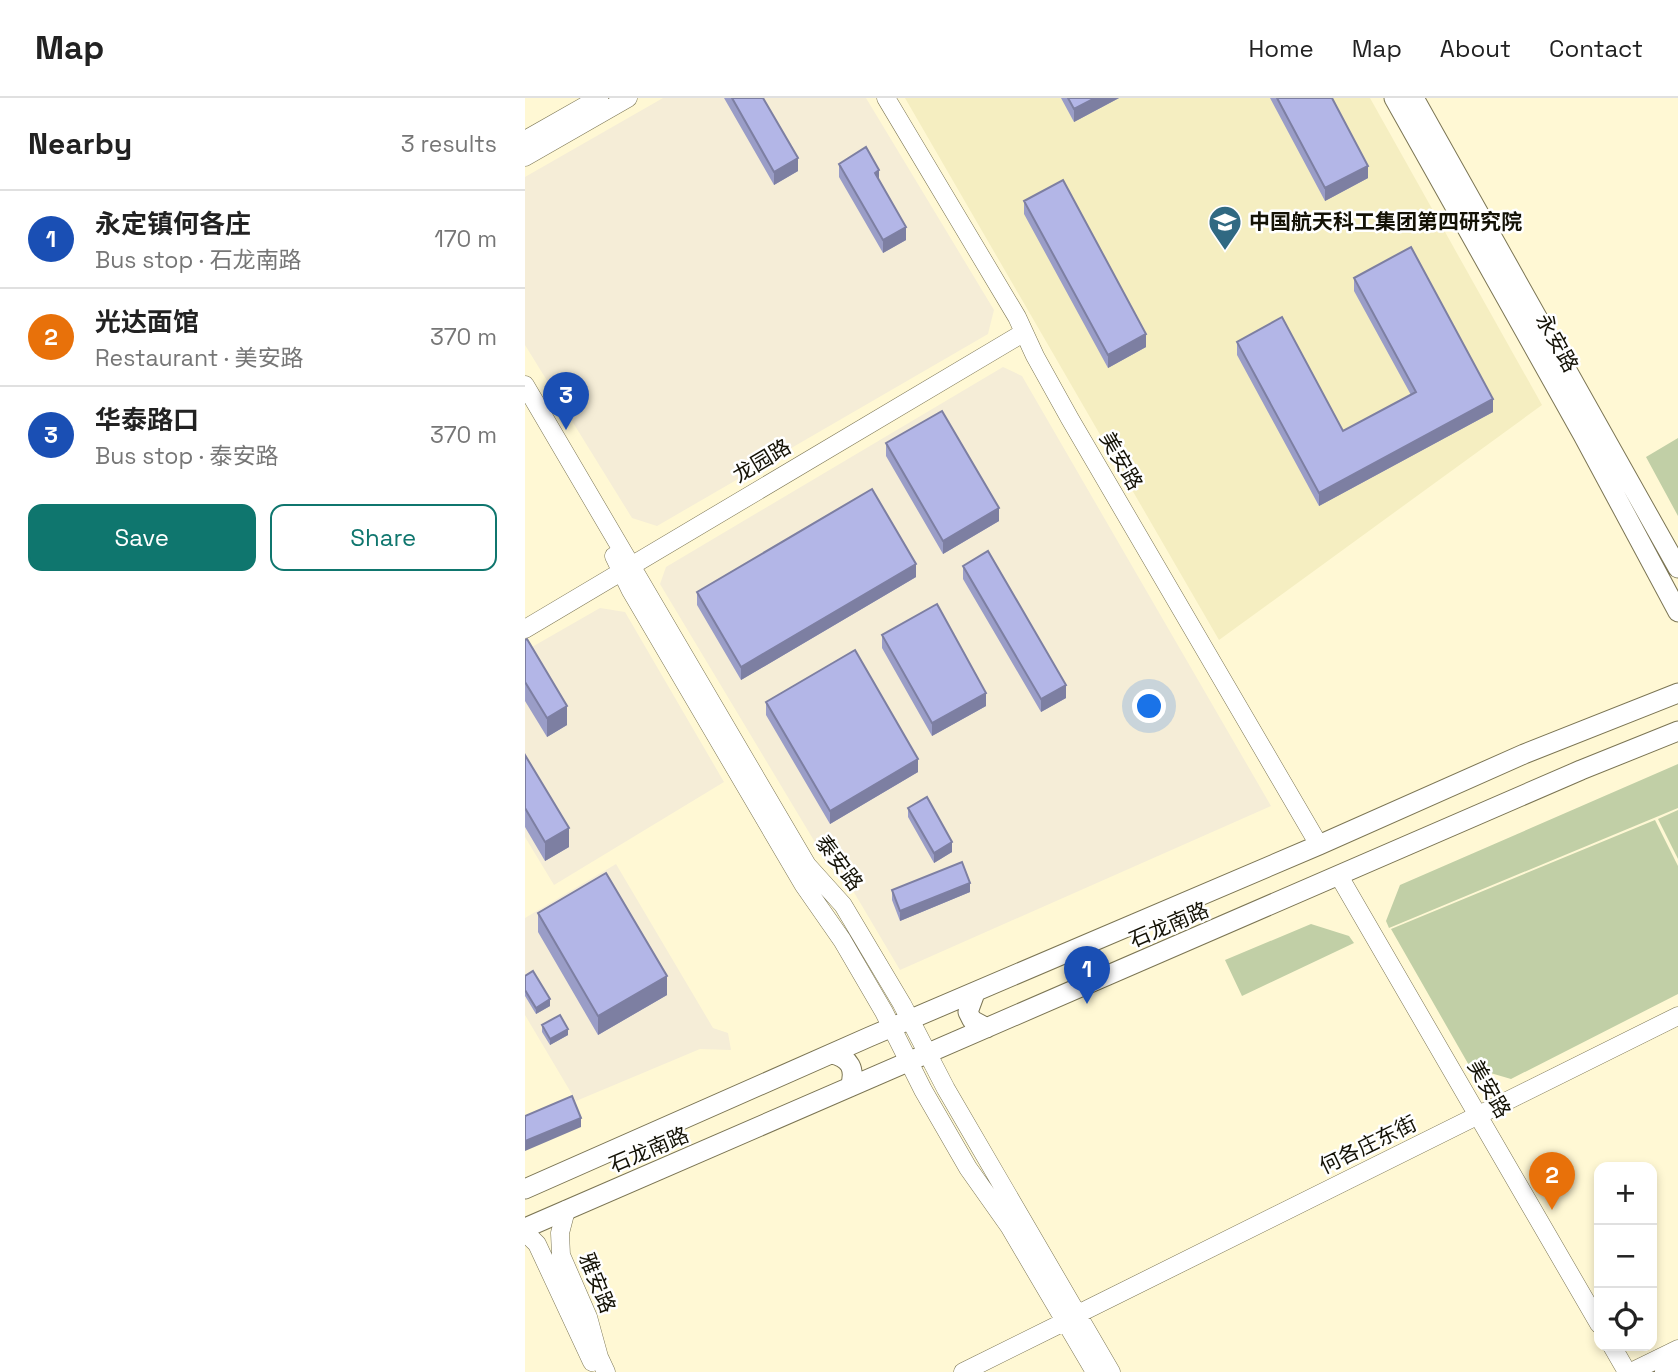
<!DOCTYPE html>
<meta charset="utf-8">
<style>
:root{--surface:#fff;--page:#f6f6f6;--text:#222;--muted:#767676;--line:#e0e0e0;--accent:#0f766e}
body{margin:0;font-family:"Space Grotesk","Noto Sans SC",sans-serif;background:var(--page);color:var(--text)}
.controls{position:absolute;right:21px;bottom:21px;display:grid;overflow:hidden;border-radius:14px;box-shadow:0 4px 10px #0003}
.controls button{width:63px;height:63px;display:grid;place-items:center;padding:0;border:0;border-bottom:2px solid var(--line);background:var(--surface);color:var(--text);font:35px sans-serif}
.you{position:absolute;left:625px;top:609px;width:24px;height:24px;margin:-18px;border:5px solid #fff;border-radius:50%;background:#1a73e8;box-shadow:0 0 0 10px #1a73e833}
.badge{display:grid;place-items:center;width:46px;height:46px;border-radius:50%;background:var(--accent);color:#fff;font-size:23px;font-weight:700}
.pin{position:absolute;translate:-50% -58px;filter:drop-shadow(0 2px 4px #0008)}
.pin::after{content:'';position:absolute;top:37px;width:24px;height:21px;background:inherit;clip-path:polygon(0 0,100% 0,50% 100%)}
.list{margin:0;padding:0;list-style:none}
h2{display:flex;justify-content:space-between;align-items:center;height:91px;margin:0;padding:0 28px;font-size:30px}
h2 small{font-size:23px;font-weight:400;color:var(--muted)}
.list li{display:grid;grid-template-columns:46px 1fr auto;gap:21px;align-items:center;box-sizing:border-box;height:98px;padding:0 28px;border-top:2px solid var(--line)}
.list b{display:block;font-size:26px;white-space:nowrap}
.list p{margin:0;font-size:23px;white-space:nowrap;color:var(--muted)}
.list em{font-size:23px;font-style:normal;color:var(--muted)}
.actions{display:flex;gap:14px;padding:21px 28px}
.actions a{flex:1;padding:16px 0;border:2px solid var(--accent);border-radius:14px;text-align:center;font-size:24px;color:var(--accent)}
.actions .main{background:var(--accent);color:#fff}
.icon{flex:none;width:38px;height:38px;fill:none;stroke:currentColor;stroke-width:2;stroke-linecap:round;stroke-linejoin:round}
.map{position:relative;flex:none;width:1153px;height:1274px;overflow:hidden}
header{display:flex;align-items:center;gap:42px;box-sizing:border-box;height:98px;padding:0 35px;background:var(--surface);border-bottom:2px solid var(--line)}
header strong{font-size:33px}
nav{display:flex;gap:38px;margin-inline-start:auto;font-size:24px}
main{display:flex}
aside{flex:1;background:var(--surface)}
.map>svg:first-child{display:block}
.industrial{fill:#f5edd7}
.built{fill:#f5eec1}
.green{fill:#c1cfa6}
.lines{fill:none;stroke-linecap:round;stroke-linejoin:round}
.secondary-casing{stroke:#7b7554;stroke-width:19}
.primary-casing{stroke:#7b7554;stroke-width:21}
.secondary{stroke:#fff;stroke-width:18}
.primary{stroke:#fff;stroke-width:19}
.wall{fill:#9a9dc7}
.shaded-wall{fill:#7d7fa2}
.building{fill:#b3b6e7;stroke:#7d7fa2;stroke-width:2}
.labels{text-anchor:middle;stroke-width:5;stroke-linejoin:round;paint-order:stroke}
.poi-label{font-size:21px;font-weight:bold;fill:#141206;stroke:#fff;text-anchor:start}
.street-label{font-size:21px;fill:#141206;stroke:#fff}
</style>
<header>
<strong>Map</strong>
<nav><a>Home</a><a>Map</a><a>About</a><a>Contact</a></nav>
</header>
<main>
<aside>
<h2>Nearby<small>3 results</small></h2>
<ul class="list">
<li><span class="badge" style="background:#1a4fb4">1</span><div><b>永定镇何各庄</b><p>Bus stop · 石龙南路</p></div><em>170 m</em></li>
<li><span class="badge" style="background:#e8710a">2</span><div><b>光达面馆</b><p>Restaurant · 美安路</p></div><em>370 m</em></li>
<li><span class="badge" style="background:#1a4fb4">3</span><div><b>华泰路口</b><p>Bus stop · 泰安路</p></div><em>370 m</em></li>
</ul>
<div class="actions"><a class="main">Save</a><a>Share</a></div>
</aside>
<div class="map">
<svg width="1153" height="1274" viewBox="0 0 1153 1274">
<rect width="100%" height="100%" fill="#fff8d4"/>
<path class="industrial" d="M 138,0 L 341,0 L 469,212 L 463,236 L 132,428 L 107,420 L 0,247 L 0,79 Z
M 478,269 L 497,278 L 746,708 L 375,872 L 327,791 L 300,761 L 135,486 L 141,469 Z
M 75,510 L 100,514 L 199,684 L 29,787 L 0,739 L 0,553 Z
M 91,766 L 188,930 L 203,935 L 206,952 L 175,951 L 51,1003 L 0,917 L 0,820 Z"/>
<path class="built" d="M 380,0 L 845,0 L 1017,307 L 694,542 Z"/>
<path class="green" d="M 1153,340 L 1153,418 L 1121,359 Z
M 1153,666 L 1153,710 L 864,830 L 861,823 L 875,787 Z
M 1153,712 L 1153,761 L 1133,721 Z
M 1130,722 L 1153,768 L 1153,896 L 986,981 L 945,969 L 866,831 Z
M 786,826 L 824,838 L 829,845 L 717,898 L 700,862 Z"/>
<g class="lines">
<defs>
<path id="secondary" d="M 361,0 L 492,219 L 510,258 L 545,321 L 794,747
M 0,42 L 74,0
M 0,59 L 103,0
M 0,287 L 282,767 L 318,807 L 377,906 L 421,991 L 586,1274
M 89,458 L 106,493 L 278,786 L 317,842 L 359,914 L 398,992 L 443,1070 L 484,1128 L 570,1274
M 0,531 L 498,235
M 814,778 L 1074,1226
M 41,1112 L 35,1135 L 36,1157 L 63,1219 L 74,1259 L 81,1274
M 0,1134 L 12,1146 L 67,1264
M 553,1216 L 1153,918
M 1087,1248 L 1102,1274
M 438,1274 L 541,1223
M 1106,1274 L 1153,1251
M 1139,1274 L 1153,1267"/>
<path id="primary" d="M 869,0 L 1058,337 L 1153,514
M 889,0 L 1153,470
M 450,895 L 443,914 L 447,922 L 462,930
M 307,956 C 325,960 331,971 325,989
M 0,1091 L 344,939 L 794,747 L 999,656 L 1153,595
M 0,1130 L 1056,672 L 1153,633"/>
</defs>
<use href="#secondary" class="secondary-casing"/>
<use href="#primary" class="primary-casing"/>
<use href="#secondary" class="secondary"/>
<use href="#primary" class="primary"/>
</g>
<path class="wall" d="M 199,0 L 238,0 L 273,73 L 249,87 Z
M 536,0 L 594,0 L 549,24 Z
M 745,0 L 807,0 L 843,80 L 800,103 Z
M 314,66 L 354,83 L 381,142 L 358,155 L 314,79 Z
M 499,103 L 621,249 L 583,270 L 499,116 Z
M 829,180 L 968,314 L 794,408 L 712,257 L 712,244 L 818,333 L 886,297 L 829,193 Z
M 361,345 L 474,423 L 418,456 L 361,358 Z
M 438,468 L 541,600 L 516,614 L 438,481 Z
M 391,479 L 216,582 L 172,507 L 172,494 Z
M 357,537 L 461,608 L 407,638 L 357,550 Z
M 0,542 L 42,627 L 22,639 L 0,603 Z
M 241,604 L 393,674 L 305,726 L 241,617 Z
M 0,657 L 44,749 L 20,763 L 0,729 Z
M 383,710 L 427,754 L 409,765 L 383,719 Z
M 367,792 L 445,794 L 375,823 L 367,802 Z
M 13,815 L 142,897 L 73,937 L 13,834 Z
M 0,878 L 25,908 L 11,916 L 0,898 Z
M 17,927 L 43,937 L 25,947 L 17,934 Z"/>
<path class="shaded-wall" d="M 570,0 L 594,0 L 549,24 L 549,11 Z
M 273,60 L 273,73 L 249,87 L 249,74 Z
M 843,68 L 843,80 L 800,103 L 800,90 Z
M 354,72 L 354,85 L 350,75 Z
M 381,129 L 381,142 L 358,155 L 358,142 Z
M 621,236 L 621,249 L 583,270 L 583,257 Z
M 968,301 L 968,314 L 794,408 L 794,395 Z
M 474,410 L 474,423 L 418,456 L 418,443 Z
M 391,466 L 391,479 L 216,582 L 216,569 Z
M 541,587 L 541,600 L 516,614 L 516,601 Z
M 461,595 L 461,608 L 407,638 L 407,625 Z
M 42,608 L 42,627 L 22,639 L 22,620 Z
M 393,661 L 393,674 L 305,726 L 305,713 Z
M 44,730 L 44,749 L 20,763 L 20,744 Z
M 427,744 L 427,754 L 409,765 L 409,755 Z
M 445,785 L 445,794 L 375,823 L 375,813 Z
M 142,878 L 142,897 L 73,937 L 73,918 Z
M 25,901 L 25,908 L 11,916 L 11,910 Z
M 43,931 L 43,937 L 25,947 L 25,941 Z
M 56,1020 L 56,1029 L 0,1053 L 0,1043 Z"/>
<path class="building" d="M 207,0 L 238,0 L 273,60 L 249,74 Z
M 543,0 L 570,0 L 549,11 Z
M 752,0 L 807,0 L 843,68 L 800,90 Z
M 341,49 L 354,72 L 350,75 L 381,129 L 358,142 L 314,66 Z
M 538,82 L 621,236 L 583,257 L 499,103 Z
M 886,149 L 968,301 L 794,395 L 712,244 L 757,219 L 818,333 L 891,294 L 829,180 Z
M 417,313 L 474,410 L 418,443 L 361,345 Z
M 347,391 L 391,466 L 216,569 L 172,494 Z
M 463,453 L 541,587 L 516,601 L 438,468 Z
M 412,506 L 461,595 L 407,625 L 357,537 Z
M 2,541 L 42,608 L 22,620 L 0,584 L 0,542 Z
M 330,552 L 393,661 L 305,713 L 241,604 Z
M 0,657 L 44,730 L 20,744 L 0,710 Z
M 402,699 L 427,744 L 409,755 L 383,710 Z
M 437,764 L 445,785 L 375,813 L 367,792 Z
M 81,775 L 142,878 L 73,918 L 13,815 Z
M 8,873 L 25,901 L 11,910 L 0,892 L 0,878 Z
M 35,917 L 43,931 L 25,941 L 17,927 Z
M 47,998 L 56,1020 L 0,1043 L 0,1018 Z"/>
<defs>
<symbol id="university-pin" viewBox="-11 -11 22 30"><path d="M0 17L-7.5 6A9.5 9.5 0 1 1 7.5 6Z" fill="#306982" stroke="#fff"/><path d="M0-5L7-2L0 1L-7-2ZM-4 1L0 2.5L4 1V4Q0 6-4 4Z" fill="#fff"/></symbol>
</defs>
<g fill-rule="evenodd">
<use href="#university-pin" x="681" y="105" width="38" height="52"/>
</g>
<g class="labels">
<g class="poi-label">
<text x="724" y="131">中国航天科工集团第四研究院</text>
</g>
<g class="street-label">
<text transform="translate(1032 245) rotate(61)" y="7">永安路</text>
<text transform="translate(237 363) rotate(-31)" y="7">龙园路</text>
<text transform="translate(596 363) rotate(60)" y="7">美安路</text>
<text transform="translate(314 765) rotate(53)" y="7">泰安路</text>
<text transform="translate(644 827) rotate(-23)" y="7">石龙南路</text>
<text transform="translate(964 991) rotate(60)" y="7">美安路</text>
<text transform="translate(843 1047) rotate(-26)" y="7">何各庄东街</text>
<text transform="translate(124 1052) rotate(-23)" y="7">石龙南路</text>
<text transform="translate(72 1185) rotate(68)" y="7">雅安路</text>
</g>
</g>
</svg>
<div class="controls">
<button>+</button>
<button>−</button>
<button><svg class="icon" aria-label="locate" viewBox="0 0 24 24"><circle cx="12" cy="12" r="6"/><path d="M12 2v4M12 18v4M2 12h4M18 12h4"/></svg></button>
</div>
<div class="you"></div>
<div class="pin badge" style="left:562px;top:906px;background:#1a4fb4">1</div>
<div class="pin badge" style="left:1027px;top:1112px;background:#e8710a">2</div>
<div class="pin badge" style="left:41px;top:332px;background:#1a4fb4">3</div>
</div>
</main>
